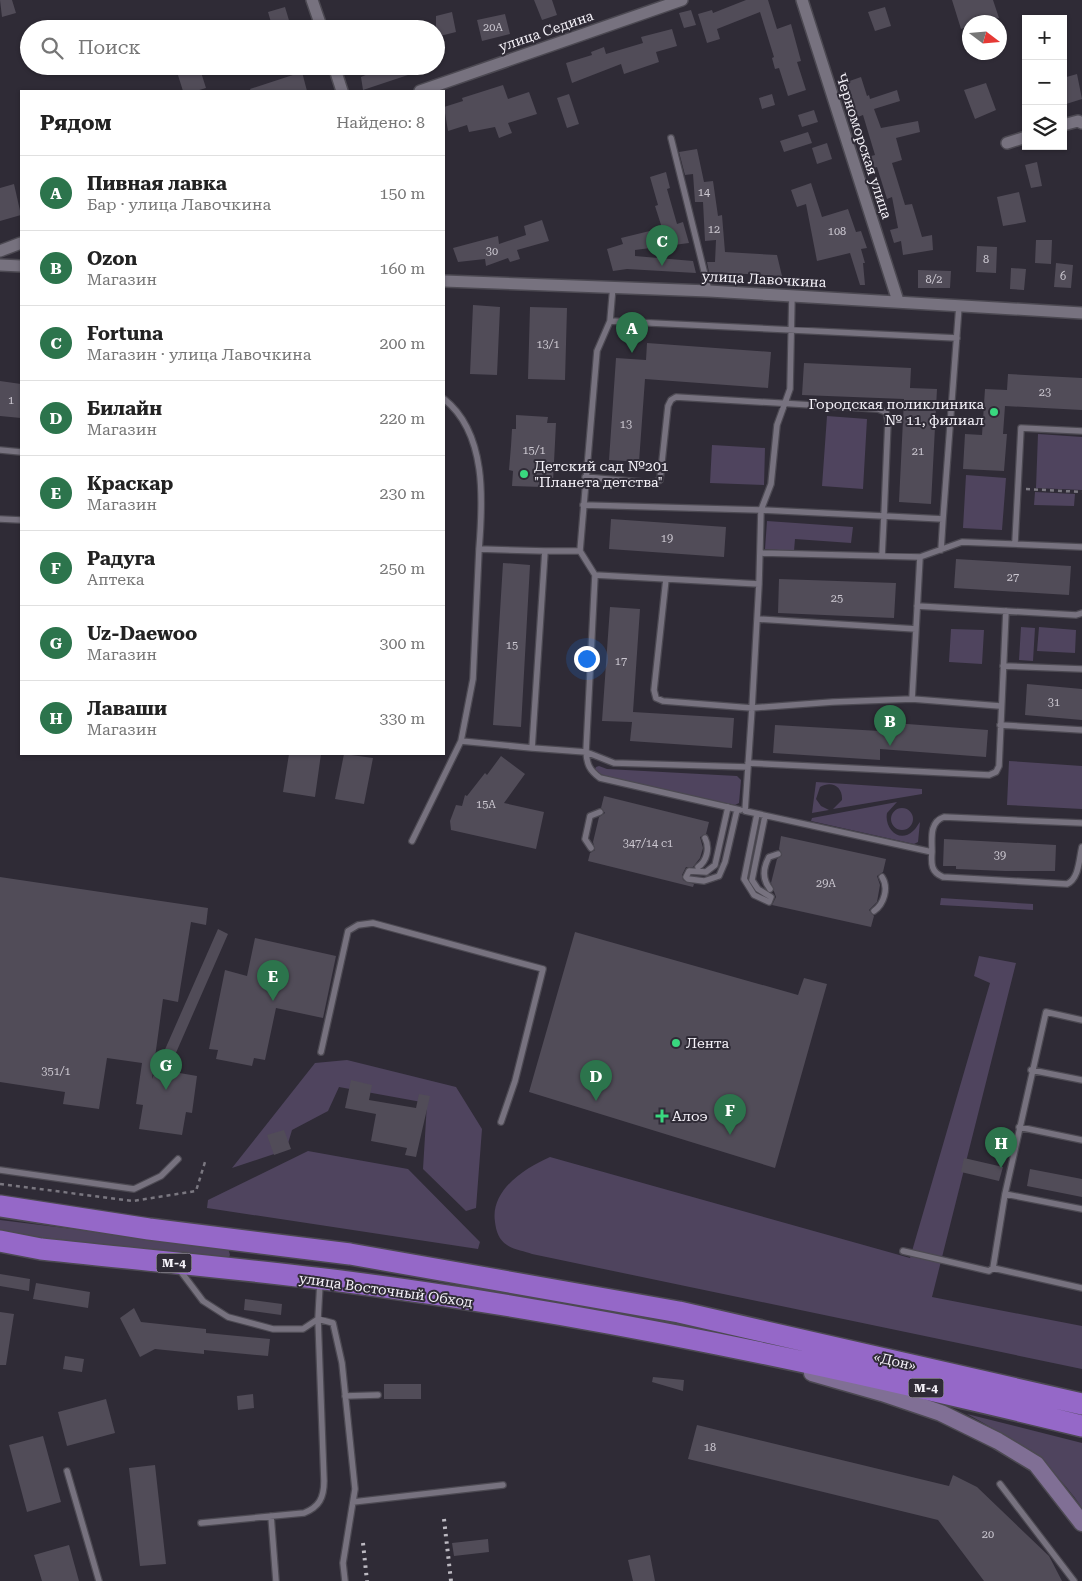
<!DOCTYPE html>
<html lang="ru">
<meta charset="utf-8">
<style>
:root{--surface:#fff;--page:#f6f6f6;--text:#222;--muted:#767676;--line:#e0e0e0;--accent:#2c744c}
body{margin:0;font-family:"Roboto Serif",serif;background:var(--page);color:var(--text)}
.controls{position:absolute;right:15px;top:15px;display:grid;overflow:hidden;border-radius:0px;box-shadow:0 1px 4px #0004}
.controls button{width:45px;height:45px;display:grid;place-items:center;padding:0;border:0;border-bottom:1px solid var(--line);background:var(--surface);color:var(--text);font:25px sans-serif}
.compass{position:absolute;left:962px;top:15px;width:45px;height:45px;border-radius:50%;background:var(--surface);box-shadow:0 1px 4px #0004;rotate:106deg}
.you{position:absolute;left:586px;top:658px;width:18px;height:18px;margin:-12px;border:4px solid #fff;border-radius:50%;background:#1a73e8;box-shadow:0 0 0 8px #1a73e833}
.badge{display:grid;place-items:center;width:32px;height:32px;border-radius:50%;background:var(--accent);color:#fff;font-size:16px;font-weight:700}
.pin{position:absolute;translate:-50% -41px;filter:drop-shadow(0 1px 2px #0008)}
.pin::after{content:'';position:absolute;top:26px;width:18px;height:15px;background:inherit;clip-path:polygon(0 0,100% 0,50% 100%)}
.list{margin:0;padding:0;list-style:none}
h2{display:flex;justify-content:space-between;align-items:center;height:65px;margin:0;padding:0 20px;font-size:21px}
h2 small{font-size:16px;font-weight:400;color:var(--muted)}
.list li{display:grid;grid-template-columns:32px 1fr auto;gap:15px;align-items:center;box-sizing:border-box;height:75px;padding:0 20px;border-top:1px solid var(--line)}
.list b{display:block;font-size:19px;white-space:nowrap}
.list p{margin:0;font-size:16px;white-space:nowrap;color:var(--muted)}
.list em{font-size:16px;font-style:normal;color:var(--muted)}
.icon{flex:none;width:28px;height:28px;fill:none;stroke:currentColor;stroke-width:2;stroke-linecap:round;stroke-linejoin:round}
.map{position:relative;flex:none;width:1082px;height:1581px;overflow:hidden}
.search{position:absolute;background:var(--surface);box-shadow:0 1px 4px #0004;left:20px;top:20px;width:425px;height:55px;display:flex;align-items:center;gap:12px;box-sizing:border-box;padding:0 18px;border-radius:28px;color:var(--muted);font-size:19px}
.panel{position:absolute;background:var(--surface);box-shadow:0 1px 4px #0004;left:20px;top:90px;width:425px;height:665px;border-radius:0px}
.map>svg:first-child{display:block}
.green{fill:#4f445e}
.building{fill:#514c58}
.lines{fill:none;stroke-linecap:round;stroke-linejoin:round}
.lane-casing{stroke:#4c4952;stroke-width:8}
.street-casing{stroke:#4c4952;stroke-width:14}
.secondary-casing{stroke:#4c4952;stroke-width:19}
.highway-casing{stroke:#4c4952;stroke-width:24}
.path{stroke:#7a7780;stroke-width:2.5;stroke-dasharray:4 4;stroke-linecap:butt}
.lane{stroke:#77727f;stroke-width:5.5}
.street{stroke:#77727f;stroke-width:11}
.secondary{stroke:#806f95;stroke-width:16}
.highway{stroke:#9568c8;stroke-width:21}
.rail{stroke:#bdbac2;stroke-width:4;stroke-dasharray:2.5 5;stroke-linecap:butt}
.poi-dot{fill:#39d87f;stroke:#2f2b36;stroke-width:2}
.labels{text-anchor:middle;stroke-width:4;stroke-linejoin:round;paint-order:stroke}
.number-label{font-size:11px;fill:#ccc8d1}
.shield{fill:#2f2b36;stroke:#bab6be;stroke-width:1}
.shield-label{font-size:12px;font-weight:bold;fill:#f5f2f9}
.street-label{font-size:14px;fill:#f5f2f9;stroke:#2f2b36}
.poi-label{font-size:14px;fill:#f5f2f9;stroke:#2f2b36;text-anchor:start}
</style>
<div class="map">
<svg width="1082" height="1581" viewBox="0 0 1082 1581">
<rect width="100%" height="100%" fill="#2f2b36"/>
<path class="green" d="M 827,416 L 867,419 L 863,489 L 822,486 Z
M 1038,434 L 1082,437 L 1082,490 L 1036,488 Z
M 712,445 L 765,448 L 764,485 L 710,483 Z
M 966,475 L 1006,478 L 1002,530 L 963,528 Z
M 1035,492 L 1075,494 L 1074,506 L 1034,505 Z
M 767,521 L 853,527 L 851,543 L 795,539 L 794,551 L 765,549 Z
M 1021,627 L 1035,628 L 1033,661 L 1019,660 Z
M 1039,627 L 1076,630 L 1075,653 L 1037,651 Z
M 951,629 L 984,630 L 982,664 L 949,662 Z
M 1009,761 L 1082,766 L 1082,809 L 1007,805 Z
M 599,766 L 607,769 L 737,776 L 741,780 L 739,803 L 735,805 L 610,778 L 594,771 L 596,767 Z
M 816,782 L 922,789 L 922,794 L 833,809 L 842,800 C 843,787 832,780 820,787 L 816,799 L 821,806 L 829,810 L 812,813 Z
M 897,802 L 887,813 C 884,828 899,844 913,831 C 916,829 918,824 920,822 L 918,842 L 914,844 L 811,821 L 812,818 Z
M891 819a11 11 0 1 1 22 0a11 11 0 1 1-22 0Z
M 941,898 L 1033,904 L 1033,910 L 940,905 Z
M 979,956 L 1016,963 L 932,1297 L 1082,1326 L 1082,1369 L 532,1254 C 525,1251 514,1250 507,1245 C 499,1240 496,1231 495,1222 C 490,1190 525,1168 550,1157 L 910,1258 L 990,983 L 974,976 Z
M 347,1060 L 456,1087 L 482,1129 L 476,1208 L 466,1211 L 423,1169 L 427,1103 L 339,1087 L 328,1111 L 292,1130 L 286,1150 L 232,1168 L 315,1063 Z
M 308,1151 L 408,1169 L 480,1242 L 478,1249 L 207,1208 L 208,1200 Z
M 0,1220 L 228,1248 L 230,1255 L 226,1261 L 29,1239 L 0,1233 Z
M 967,1414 L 1082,1443 L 1082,1508 C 1051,1462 1015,1440 967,1414 Z"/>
<path class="building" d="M 0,0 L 12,0 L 16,13 L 2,17 Z
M 534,0 L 552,0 L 557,15 L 542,20 Z
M 746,0 L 768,0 L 777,29 L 791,24 L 801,61 L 797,62 L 806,90 L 788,96 L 779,68 L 775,69 L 772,58 L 774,57 L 760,12 L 717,29 L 720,39 L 707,43 L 698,14 L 712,10 L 713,13 Z
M 952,0 L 993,0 L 999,18 L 982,22 L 970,22 L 970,26 L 961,29 Z
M 285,7 L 291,27 L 273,29 L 268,12 Z
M 885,7 L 891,26 L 875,31 L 868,12 Z
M 691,10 L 696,25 L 684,28 L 679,13 Z
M 452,12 L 456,32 L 436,37 L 436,16 Z
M 505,14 L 510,34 L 482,41 L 477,20 Z
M 672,29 L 677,46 L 656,52 L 659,62 L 624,74 L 621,64 L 572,83 L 566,63 L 592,55 L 591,52 L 604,47 L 606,54 L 643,43 L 641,37 Z
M 194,66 L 199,66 L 206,88 L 196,91 L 183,91 L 177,72 Z
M 386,66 L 406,66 L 408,75 L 363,90 L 361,77 Z
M 302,72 L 307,91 L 251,91 L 250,89 Z
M 1077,74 L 1082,99 L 1063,105 L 1063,78 Z
M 861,77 L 867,96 L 869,95 L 870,99 L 897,90 L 900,101 L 874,109 L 881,128 L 918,121 L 920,132 L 896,138 L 902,160 L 892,163 L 905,205 L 912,204 L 922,237 L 932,235 L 933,250 L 903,255 L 901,241 L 894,243 L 890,230 L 898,228 L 892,197 L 887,199 L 877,167 L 874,168 L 871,156 L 875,155 L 863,115 L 858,117 L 850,94 L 845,95 L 841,84 Z
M 986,83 L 996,110 L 975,119 L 964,90 Z
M 503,85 L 508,99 L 529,92 L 537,114 L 508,123 L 512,133 L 499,138 L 495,127 L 469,132 L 467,125 L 448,131 L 444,107 L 463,101 L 462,98 Z
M 569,94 L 579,124 L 567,128 L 557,98 Z
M 772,94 L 775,105 L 762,109 L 759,98 Z
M 814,110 L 818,122 L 802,127 L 798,115 Z
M 808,132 L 812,143 L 784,152 L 780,141 Z
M 827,143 L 832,159 L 817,164 L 812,148 Z
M 697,149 L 704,182 L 713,181 L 718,216 L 722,215 L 725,252 L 777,255 L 782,276 L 709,272 L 707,262 L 715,262 L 716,240 L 705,241 L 703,202 L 695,202 L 693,174 L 685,175 L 679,152 Z
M 1037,162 L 1042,186 L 1031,188 L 1025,165 Z
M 666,172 L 670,188 L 667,189 L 677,224 L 683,222 L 689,243 L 635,250 L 635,256 L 693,261 L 696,273 L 627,269 L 613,271 L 607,249 L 623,244 L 621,238 L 662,228 L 655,206 L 658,205 L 650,177 Z
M 811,183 L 822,217 L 848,209 L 856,232 L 861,231 L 867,248 L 861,249 L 865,263 L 863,263 L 865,285 L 860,285 L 850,253 L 817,261 L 806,204 L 797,207 L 791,190 Z
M 14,184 L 21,215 L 0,221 L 0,188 Z
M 1019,192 L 1026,222 L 1003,226 L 997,197 Z
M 542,220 L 549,241 L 517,250 L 520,259 L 510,262 L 508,258 L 486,266 L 485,259 L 458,262 L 453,248 L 498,236 L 499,244 L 526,235 L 524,226 Z
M 1036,240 L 1052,240 L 1051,264 L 1035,263 Z
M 977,246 L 997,247 L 996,273 L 976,272 Z
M 1056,263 L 1073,265 L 1071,288 L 1054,287 Z
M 1011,268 L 1026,269 L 1024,290 L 1010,289 Z
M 918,270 L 951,271 L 950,288 L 918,288 Z
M 473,305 L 500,307 L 497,375 L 470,374 Z
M 530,307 L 567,308 L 565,380 L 528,379 Z
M 647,343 L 771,352 L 768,388 L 645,379 L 639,462 L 609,460 L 616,358 L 646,360 Z
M 804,363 L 911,368 L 910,388 L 937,389 L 931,504 L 899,502 L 904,399 L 802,395 Z
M 1008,374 L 1082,378 L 1082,410 L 1005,406 L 1003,434 L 1007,434 L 1004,471 L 963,469 L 965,434 L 982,435 L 985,389 L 1007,390 Z
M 0,381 L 21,384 L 21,418 L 0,416 Z
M 516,415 L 548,417 L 547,423 L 556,423 L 553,482 L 542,481 L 542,487 L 512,486 L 513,471 L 509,470 L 511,446 L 512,429 L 516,429 Z
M 611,519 L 726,527 L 724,557 L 609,549 Z
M 956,559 L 1071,566 L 1069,595 L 954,588 Z
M 503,563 L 530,565 L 521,727 L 493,725 Z
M 779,579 L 896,583 L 894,618 L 778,613 Z
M 610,607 L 640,609 L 633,712 L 734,718 L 732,748 L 630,741 L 632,722 L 602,721 Z
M 1027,684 L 1082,689 L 1082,720 L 1025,715 Z
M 880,722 L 988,730 L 986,757 L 880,749 L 880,760 L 773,753 L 775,725 L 880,731 Z
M 289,754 L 321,754 L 315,797 L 283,792 Z
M 344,754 L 373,758 L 364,804 L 335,799 Z
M 501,756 L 525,774 L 504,803 L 544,812 L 536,849 L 451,830 L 450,821 L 456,805 L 462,806 L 465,795 L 467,796 L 485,773 L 487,775 Z
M 604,796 L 709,822 L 706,834 L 700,837 L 703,848 L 700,858 L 693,867 L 686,867 L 682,875 L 683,880 L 694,884 L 693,887 L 588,861 L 590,853 L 595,850 L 593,842 L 599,817 L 605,813 L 601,808 Z
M 781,836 L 886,859 L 883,872 L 877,876 L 880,885 L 877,902 L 869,910 L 874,916 L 871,927 L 772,905 L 776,897 L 771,883 L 777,859 L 782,855 L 779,849 Z
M 944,839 L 1056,845 L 1055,871 L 1005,871 L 956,869 L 956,866 L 943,866 Z
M 0,877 L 208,908 L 206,925 L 191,922 L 178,1002 L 163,999 L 152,1079 L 218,929 L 228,934 L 168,1071 L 197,1076 L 192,1113 L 186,1112 L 182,1135 L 139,1129 L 143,1105 L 136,1104 L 142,1063 L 107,1058 L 99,1109 L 63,1104 L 65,1092 L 0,1082 Z
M 575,932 L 798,995 L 804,978 L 827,984 L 775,1168 L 529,1092 Z
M 255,938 L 336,956 L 323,1018 L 276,1008 L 265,1060 L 254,1058 L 252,1066 L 216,1059 L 218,1050 L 209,1049 L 225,970 L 247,976 Z
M 351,1080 L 372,1085 L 369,1100 L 416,1108 L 419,1094 L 430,1096 L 416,1157 L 405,1155 L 407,1148 L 371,1141 L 376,1114 L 345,1108 Z
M 284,1130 L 291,1149 L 274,1155 L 267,1135 Z
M 964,1158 L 1003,1167 L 999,1181 L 961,1172 Z
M 1030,1169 L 1082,1179 L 1082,1197 L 1027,1186 Z
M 0,1274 L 30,1279 L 29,1291 L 0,1286 Z
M 36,1283 L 90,1292 L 88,1308 L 33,1299 Z
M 245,1299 L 282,1304 L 281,1315 L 244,1310 Z
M 134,1308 L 141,1322 L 206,1329 L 206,1333 L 270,1339 L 268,1356 L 204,1350 L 204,1354 L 155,1349 L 140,1357 L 120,1318 Z
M 0,1312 L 14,1314 L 6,1365 L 0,1365 Z
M 65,1356 L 84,1359 L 82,1372 L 63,1369 Z
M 653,1377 L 684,1380 L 683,1391 L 652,1382 Z
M 384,1384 L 421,1384 L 421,1399 L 384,1399 Z
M 253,1394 L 254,1408 L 238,1410 L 237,1396 Z
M 106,1399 L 115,1433 L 67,1446 L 58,1412 Z
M 697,1425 L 949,1486 L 953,1475 L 977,1487 L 1049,1556 L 1062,1581 L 984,1581 L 938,1520 L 688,1459 Z
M 43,1436 L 61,1502 L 27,1512 L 9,1445 Z
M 155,1465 L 166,1564 L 140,1566 L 129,1468 Z
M 488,1539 L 489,1552 L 454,1556 L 452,1543 Z
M 69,1545 L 79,1581 L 42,1581 L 34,1555 Z
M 650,1555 L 655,1581 L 633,1581 L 628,1560 Z"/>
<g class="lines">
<defs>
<path id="lane" d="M 671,138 L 709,291
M 792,295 L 790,389 L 777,425 L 771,484 L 761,510 L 884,516 L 882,556
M 610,321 L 613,286
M 444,399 C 487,433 483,501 479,549
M 0,450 L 21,452
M 585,477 L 653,483 L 660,480 L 668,406 L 671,400 L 676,397 L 878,409 L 886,412 L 888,421 L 884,516 L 943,519 L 959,306
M 583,505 L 761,510 L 759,584 L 595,575
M 0,519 L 21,520
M 1015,543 L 1021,428 L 1082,431
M 941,550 L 943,519
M 545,551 L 479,549 L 473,679 L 461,741 L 532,748 L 545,551 L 580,551
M 920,557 L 962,542 L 1082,547
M 759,584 L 757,619 L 916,629 L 920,557 L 761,553
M 917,606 L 1076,615 L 1082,613
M 757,619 L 752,708 L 833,702 L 912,699 L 1000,706
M 1003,666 L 1082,669
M 912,699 L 916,629
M 1000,725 L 1082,730
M 532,748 L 586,752 L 595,575 L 580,551 L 597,351 L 610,321 L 957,338
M 586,752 L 614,763 L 748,767 L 752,708 L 663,701 L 656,698 L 654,690 L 666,579
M 586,752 C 587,764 589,770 600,778 L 740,810
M 748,763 L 989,775 L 996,772 L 999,766 L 1006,611
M 748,767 L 745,811 L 932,852 C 931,864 931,872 943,877 L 1067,884 C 1079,879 1079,859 1082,847
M 728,807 L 715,865 L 706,872 L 689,871 L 686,877 L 688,879 L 704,881 L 719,876 L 725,862 L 737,810
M 757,814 L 744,879 L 754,895 L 769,902 L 771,897 L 758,889 L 752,880 L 765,816
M 412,841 L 461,741
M 591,848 L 585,839 L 590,816 L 600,812
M 932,852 C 932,839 929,822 944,817 L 1082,823
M 698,867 C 707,861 710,848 705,838
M 770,889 C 762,879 763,868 769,857 L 778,854
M 874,911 C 884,904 889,888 882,877
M 321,1052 L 348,931 L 358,925 L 373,923 L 543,969 L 515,1081 L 501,1122
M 1031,1070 L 1082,1080
M 1019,1127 L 1082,1140
M 0,1170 L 134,1189 L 161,1176 L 178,1159
M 1005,1194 L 1082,1209
M 903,1251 L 989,1271 L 993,1268 L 1082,1288
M 993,1268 L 1005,1194 L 1046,1012 L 1082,1020
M 179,1269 L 203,1301 L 228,1317 L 273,1329 L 303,1329 L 318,1319 L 320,1283
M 345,1396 L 378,1395
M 67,1471 L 99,1581
M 1000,1484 L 1074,1581
M 353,1502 L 503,1485
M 271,1516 L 276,1581
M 201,1523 L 304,1513 C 319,1507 324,1498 324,1481 L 318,1319 L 333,1323 L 342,1363 L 355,1489 L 343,1563 L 345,1581"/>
<path id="street" d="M 312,0 L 322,29
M 802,0 L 898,301
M 334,66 L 342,91
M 420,91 L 682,0
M 1063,125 L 1078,121 L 1082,123
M 1007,143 L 1026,137
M 0,251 L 21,243
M 0,265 L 21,266
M 444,281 L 709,291 L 1082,313"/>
<path id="secondary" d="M 812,1373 L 882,1393 L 941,1413 L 998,1441 L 1036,1464 L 1082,1523"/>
<path id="highway" d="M 0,1206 L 149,1229 L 350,1254 L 679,1312 L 1082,1404
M 0,1241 L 41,1249 C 143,1260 246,1269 348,1282 C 595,1314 840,1367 1082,1426"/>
</defs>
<use href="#lane" class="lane-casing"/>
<use href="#street" class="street-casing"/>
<use href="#secondary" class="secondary-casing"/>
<use href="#highway" class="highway-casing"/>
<path class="path" d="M 1026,489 L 1082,492
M 0,1184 L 133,1201 L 196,1191 L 205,1162"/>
<use href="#lane" class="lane"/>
<use href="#street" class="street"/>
<use href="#secondary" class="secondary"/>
<use href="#highway" class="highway"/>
<path class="rail" d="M 444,1519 L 451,1581
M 363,1543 L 367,1581"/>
</g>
<g class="poi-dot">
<circle cx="994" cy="412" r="5"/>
<circle cx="524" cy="474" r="5"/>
<circle cx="676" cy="1043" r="5"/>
<path d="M659.5 1108.5h5v5h5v5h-5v5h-5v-5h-5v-5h5z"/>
</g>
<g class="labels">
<g class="number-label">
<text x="493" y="31">20А</text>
<text x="704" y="196">14</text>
<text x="714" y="233">12</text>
<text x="837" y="235">108</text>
<text x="492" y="255">30</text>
<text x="986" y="263">8</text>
<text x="1063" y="280">6</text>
<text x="934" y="283">8/2</text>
<text x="548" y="348">13/1</text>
<text x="1045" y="396">23</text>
<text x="11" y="404">1</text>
<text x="626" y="428">13</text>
<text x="534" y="454">15/1</text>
<text x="918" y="455">21</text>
<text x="667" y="542">19</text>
<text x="1013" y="581">27</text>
<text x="837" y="602">25</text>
<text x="512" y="649">15</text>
<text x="621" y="665">17</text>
<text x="1054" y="706">31</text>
<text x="486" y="808">15А</text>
<text x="648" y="847">347/14 с1</text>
<text x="1000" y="859">39</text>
<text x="826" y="887">29А</text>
<text x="56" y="1075">351/1</text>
<text x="710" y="1451">18</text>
<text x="988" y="1538">20</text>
</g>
<g class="shield">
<rect x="156.5" y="1253.5" width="35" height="19" rx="4"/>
<rect x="908.5" y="1378.5" width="35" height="19" rx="4"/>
</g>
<g class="shield-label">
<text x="174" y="1267">М-4</text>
<text x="926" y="1392">М-4</text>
</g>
<g class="street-label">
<text transform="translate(546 31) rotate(-19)" y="5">улица Седина</text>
<text transform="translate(864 146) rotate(72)" y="5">Черноморская улица</text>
<text transform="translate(764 279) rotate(3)" y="5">улица Лавочкина</text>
<text transform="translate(386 1290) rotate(8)" y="5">улица Восточный Обход</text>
<text transform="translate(895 1361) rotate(13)" y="5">«Дон»</text>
</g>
<g class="poi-label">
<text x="984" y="409" text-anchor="end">Городская поликлиника<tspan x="984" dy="16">№ 11, филиал</tspan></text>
<text x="534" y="471">Детский сад №201<tspan x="534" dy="16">"Планета детства"</tspan></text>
<text x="686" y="1048">Лента</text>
<text x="672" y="1121">Алоэ</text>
</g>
</g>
</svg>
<div class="controls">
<button>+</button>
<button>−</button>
<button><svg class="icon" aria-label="layers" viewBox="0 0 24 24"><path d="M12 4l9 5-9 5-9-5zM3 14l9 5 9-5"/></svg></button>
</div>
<svg class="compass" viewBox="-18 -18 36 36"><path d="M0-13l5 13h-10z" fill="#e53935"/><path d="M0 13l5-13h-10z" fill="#767676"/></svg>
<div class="you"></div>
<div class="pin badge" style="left:632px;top:353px">A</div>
<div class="pin badge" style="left:890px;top:746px">B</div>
<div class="pin badge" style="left:662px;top:266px">C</div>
<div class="pin badge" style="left:596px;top:1101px">D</div>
<div class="pin badge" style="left:273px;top:1001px">E</div>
<div class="pin badge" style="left:730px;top:1135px">F</div>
<div class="pin badge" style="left:166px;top:1090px">G</div>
<div class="pin badge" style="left:1001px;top:1168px">H</div>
<div class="search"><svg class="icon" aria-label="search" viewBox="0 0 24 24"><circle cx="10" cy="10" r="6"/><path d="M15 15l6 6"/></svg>Поиск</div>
<section class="panel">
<h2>Рядом<small>Найдено: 8</small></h2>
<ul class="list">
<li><span class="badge">A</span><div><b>Пивная лавка</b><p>Бар · улица Лавочкина</p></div><em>150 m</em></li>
<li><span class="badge">B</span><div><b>Ozon</b><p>Магазин</p></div><em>160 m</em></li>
<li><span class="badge">C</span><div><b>Fortuna</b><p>Магазин · улица Лавочкина</p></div><em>200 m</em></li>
<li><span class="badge">D</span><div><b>Билайн</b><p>Магазин</p></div><em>220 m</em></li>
<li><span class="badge">E</span><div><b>Краскар</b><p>Магазин</p></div><em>230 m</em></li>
<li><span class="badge">F</span><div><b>Радуга</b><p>Аптека</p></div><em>250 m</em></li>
<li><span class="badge">G</span><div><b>Uz-Daewoo</b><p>Магазин</p></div><em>300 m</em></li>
<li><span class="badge">H</span><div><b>Лаваши</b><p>Магазин</p></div><em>330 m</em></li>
</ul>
</section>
</div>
